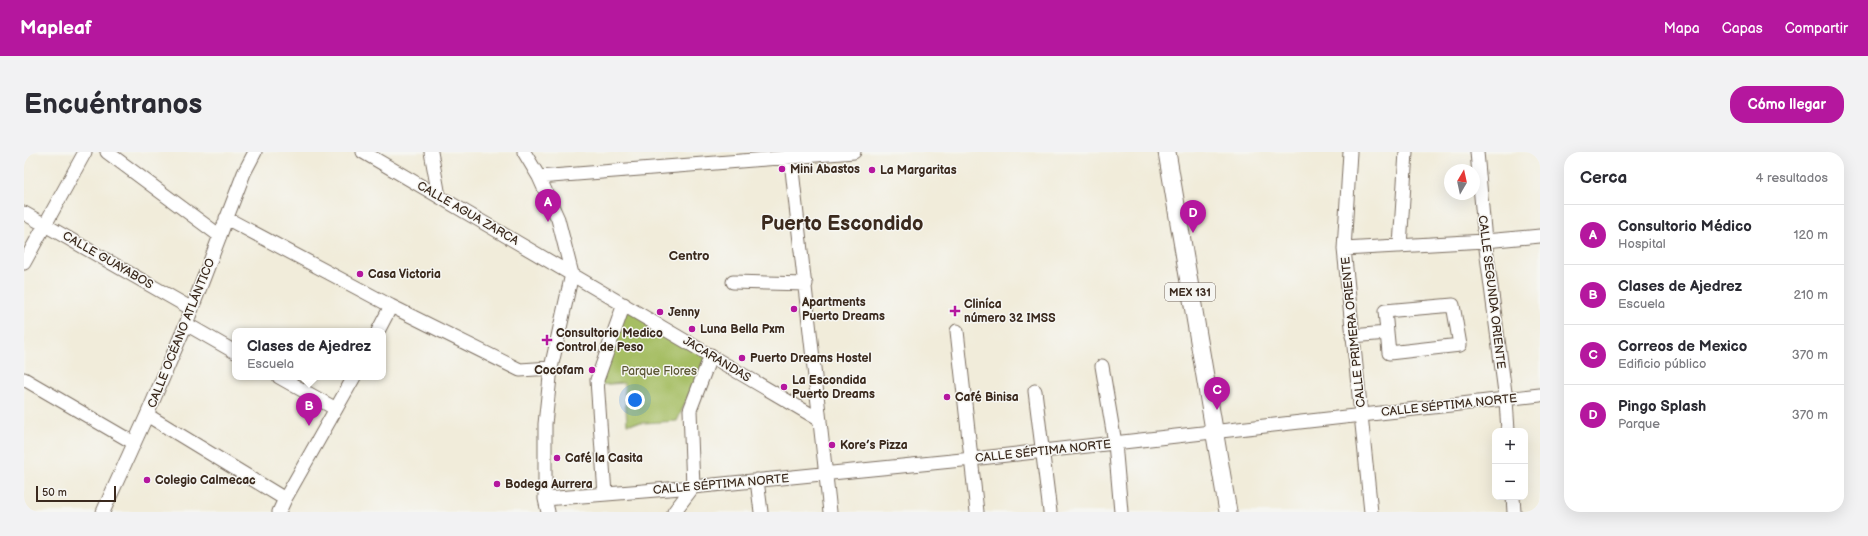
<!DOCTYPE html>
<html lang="es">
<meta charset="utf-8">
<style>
:root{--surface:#fff;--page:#f2f2f3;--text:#2b2b33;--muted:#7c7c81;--line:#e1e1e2;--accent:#b5179e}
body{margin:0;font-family:"Balsamiq Sans",sans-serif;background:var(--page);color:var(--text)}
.controls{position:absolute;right:12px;bottom:12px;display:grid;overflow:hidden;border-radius:8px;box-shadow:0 4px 16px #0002}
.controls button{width:36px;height:36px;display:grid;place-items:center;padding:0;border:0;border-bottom:1px solid var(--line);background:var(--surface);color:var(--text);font:20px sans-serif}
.compass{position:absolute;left:1420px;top:12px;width:36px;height:36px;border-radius:50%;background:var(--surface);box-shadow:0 4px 16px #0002;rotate:9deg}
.scale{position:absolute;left:12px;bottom:10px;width:80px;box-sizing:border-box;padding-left:4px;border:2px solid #3b2a1e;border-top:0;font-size:11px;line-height:14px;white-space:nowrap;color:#3b2a1e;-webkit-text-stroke:3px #f6f6f2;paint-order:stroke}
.you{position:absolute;left:611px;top:248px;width:14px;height:14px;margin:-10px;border:3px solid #fff;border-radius:50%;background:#1a73e8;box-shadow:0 0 0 6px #1a73e833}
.badge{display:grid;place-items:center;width:26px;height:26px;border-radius:50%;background:var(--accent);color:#fff;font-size:13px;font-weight:700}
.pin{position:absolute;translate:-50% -33px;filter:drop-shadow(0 1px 2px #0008)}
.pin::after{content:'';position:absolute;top:21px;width:14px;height:12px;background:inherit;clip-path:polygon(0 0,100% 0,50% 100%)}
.popup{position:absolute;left:208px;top:176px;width:154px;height:52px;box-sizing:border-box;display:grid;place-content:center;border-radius:8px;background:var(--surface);filter:drop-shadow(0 1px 3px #0005);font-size:13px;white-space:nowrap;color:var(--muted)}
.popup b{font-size:15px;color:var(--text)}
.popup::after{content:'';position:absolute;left:50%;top:100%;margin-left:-8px;border:8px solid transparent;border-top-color:var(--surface)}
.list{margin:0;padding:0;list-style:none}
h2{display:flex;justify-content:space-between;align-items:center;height:52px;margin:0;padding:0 16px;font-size:17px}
h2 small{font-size:13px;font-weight:400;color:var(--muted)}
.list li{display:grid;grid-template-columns:26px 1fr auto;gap:12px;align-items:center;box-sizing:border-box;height:60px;padding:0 16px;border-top:1px solid var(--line)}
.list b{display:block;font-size:15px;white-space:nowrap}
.list p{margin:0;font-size:13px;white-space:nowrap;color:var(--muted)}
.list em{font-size:13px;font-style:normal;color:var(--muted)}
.map{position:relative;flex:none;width:1516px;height:360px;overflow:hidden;border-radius:16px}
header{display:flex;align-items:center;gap:24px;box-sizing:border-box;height:56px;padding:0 20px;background:var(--accent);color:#fff}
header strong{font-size:19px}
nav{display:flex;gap:22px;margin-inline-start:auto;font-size:14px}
.intro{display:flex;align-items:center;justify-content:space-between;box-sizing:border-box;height:96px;padding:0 24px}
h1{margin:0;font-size:28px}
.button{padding:10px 18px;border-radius:16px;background:var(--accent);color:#fff;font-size:14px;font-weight:700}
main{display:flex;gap:24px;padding:0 24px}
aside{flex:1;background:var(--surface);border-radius:16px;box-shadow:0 4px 16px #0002}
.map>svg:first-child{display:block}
.green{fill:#a6be64;stroke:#707441}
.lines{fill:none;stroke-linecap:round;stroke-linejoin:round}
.minor-casing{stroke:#7b6e60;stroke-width:15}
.major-casing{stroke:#7b6e60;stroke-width:19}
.minor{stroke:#fff;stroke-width:13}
.major{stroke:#fff;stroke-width:17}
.poi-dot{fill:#b5179e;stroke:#f6f6f2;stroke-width:1.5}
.labels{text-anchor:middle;stroke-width:3;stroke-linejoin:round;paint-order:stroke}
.shield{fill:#f6f6f2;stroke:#73675e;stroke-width:1}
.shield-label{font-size:11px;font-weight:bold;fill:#3b2a1e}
.poi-label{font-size:12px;font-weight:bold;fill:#3b2a1e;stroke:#f6f6f2;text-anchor:start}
.street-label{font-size:12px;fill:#3b2a1e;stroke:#f6f6f2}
.park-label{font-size:12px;fill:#5b5633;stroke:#f6f6f2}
.neighbourhood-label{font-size:13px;font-weight:bold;fill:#3b2a1e;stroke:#f6f6f2}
.town-label{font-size:20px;font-weight:bold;fill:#3b2a1e;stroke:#f6f6f2}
</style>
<header>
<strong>Mapleaf</strong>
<nav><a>Mapa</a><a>Capas</a><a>Compartir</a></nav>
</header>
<div class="intro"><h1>Encuéntranos</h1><a class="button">Cómo llegar</a></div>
<main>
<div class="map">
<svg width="1516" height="360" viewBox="0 0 1516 360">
<rect width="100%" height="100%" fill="#f6f6f2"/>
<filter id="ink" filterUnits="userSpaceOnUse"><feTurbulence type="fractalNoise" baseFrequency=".025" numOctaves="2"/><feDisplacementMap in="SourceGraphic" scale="8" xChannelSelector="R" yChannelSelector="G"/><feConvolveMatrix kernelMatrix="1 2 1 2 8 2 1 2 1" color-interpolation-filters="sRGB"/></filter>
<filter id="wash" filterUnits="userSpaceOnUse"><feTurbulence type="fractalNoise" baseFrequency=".012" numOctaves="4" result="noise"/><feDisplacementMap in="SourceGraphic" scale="16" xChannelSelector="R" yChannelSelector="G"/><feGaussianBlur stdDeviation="0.9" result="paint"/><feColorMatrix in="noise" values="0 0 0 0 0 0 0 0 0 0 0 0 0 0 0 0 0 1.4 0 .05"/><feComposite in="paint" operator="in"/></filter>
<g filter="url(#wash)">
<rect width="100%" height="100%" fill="#f1ecda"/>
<path class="green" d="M 602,157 L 683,204 L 653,269 L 603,272 L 600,231 L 575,233 Z"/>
</g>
<g filter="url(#ink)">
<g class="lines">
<defs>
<path id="minor" d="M 83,0 L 196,84
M 339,0 L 796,268
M 407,0 L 415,44
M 500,0 L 515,25 L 534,67 L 548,122 L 527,216 L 521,272 L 521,347 L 524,360
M 766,0 L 806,360
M 1326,0 L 1320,97 L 1347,360
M 1453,0 L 1461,89 L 1482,248 L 1484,279
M 515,25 L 830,0
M 0,61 L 168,157
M 202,66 L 367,154 L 496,218 L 527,216
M 1376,94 L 1382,0
M 1320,97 L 1461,89 L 1516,84
M 0,111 L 61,0
M 709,130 L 782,132
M 1429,153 L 1436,193 L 1365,201 L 1361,159 Z
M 162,172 L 211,200
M 354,179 L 367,154
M 933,179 L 953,360
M 1328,184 L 1363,181
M 1078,214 L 1091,291 L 1097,360
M 255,225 L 312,257
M 0,227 L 110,291
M 1011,239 L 1026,360
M 123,263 L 261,347
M 733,328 L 737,360
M 581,342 L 573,228 L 600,152
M 1489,345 L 1490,360
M 521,347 L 669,335 L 948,307 L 1516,243
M 79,360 L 123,263 L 162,172 L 220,21 L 231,0
M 255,360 L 261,347 L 330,225
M 650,360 L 669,335 L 666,258 L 687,203"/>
<path id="major" d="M 1143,0 L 1204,360"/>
</defs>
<use href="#minor" class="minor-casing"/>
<use href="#major" class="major-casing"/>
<use href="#minor" class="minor"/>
<use href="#major" class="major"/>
</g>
</g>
<g class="poi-dot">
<circle cx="758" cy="17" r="4"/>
<circle cx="848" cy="18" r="4"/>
<circle cx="336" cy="122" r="4"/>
<circle cx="770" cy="157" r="4"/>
<path d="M929 153h4v4h4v4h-4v4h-4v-4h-4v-4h4z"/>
<circle cx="636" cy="160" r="4"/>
<circle cx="668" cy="177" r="4"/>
<path d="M521 182h4v4h4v4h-4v4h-4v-4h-4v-4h4z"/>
<circle cx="718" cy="206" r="4"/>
<circle cx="568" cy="218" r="4"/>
<circle cx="760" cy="235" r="4"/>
<circle cx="923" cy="245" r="4"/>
<circle cx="808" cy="293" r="4"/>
<circle cx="533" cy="306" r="4"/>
<circle cx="123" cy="328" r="4"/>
<circle cx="473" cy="332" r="4"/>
</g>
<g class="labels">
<rect class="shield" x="1141" y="131" width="50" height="18" rx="3"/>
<g class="shield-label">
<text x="1166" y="144">MEX 131</text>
</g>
<g class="poi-label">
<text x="766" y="21">Mini Abastos</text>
<text x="856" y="22">La Margaritas</text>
<text x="344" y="126">Casa Victoria</text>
<text x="778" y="154">Apartments<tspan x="778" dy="14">Puerto Dreams</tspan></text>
<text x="940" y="156">Cliníca<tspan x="940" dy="14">número 32 IMSS</tspan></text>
<text x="644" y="164">Jenny</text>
<text x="676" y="181">Luna Bella Pxm</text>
<text x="532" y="185">Consultorio Medico<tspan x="532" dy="14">Control de Peso</tspan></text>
<text x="726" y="210">Puerto Dreams Hostel</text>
<text x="560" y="222" text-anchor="end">Cocofam</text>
<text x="768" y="232">La Escondida<tspan x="768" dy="14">Puerto Dreams</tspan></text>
<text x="931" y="249">Café Binisa</text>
<text x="816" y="297">Kore’s Pizza</text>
<text x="541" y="310">Café la Casita</text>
<text x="131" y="332">Colegio Calmecac</text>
<text x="481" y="336">Bodega Aurrera</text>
</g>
<g class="street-label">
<text transform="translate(444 61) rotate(30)" y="4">CALLE AGUA ZARCA</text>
<text transform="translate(84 108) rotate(30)" y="4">CALLE GUAYABOS</text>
<text transform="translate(1468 140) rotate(83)" y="4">CALLE SEGUNDA ORIENTE</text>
<text transform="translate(1329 180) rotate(-96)" y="4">CALLE PRIMERA ORIENTE</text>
<text transform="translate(157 181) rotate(-68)" y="4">CALLE OCÉANO ATLÁNTICO</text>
<text transform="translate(693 207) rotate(31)" y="4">JACARANDAS</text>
<text transform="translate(1425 253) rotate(-6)" y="4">CALLE SÉPTIMA NORTE</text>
<text transform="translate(1019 299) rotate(-6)" y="4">CALLE SÉPTIMA NORTE</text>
<text transform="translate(697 332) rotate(-5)" y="4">CALLE SÉPTIMA NORTE</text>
</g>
<g class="park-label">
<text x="635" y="223">Parque Flores</text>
</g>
<g class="neighbourhood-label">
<text x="665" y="108">Centro</text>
</g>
<g class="town-label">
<text x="818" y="78">Puerto Escondido</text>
</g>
</g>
</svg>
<div class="controls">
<button>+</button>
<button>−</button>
</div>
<svg class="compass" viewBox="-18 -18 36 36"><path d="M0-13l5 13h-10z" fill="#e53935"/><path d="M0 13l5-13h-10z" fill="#7c7c81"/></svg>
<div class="scale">50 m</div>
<div class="you"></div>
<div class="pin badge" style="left:524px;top:70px">A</div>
<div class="pin badge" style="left:285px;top:274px">B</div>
<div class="popup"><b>Clases de Ajedrez</b>Escuela</div>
<div class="pin badge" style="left:1193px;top:258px">C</div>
<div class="pin badge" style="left:1169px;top:81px">D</div>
</div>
<aside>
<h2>Cerca<small>4 resultados</small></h2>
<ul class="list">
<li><span class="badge">A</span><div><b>Consultorio Médico</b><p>Hospital</p></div><em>120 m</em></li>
<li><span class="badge">B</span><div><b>Clases de Ajedrez</b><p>Escuela</p></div><em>210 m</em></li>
<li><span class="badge">C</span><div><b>Correos de Mexico</b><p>Edificio público</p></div><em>370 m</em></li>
<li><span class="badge">D</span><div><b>Pingo Splash</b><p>Parque</p></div><em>370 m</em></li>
</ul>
</aside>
</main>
